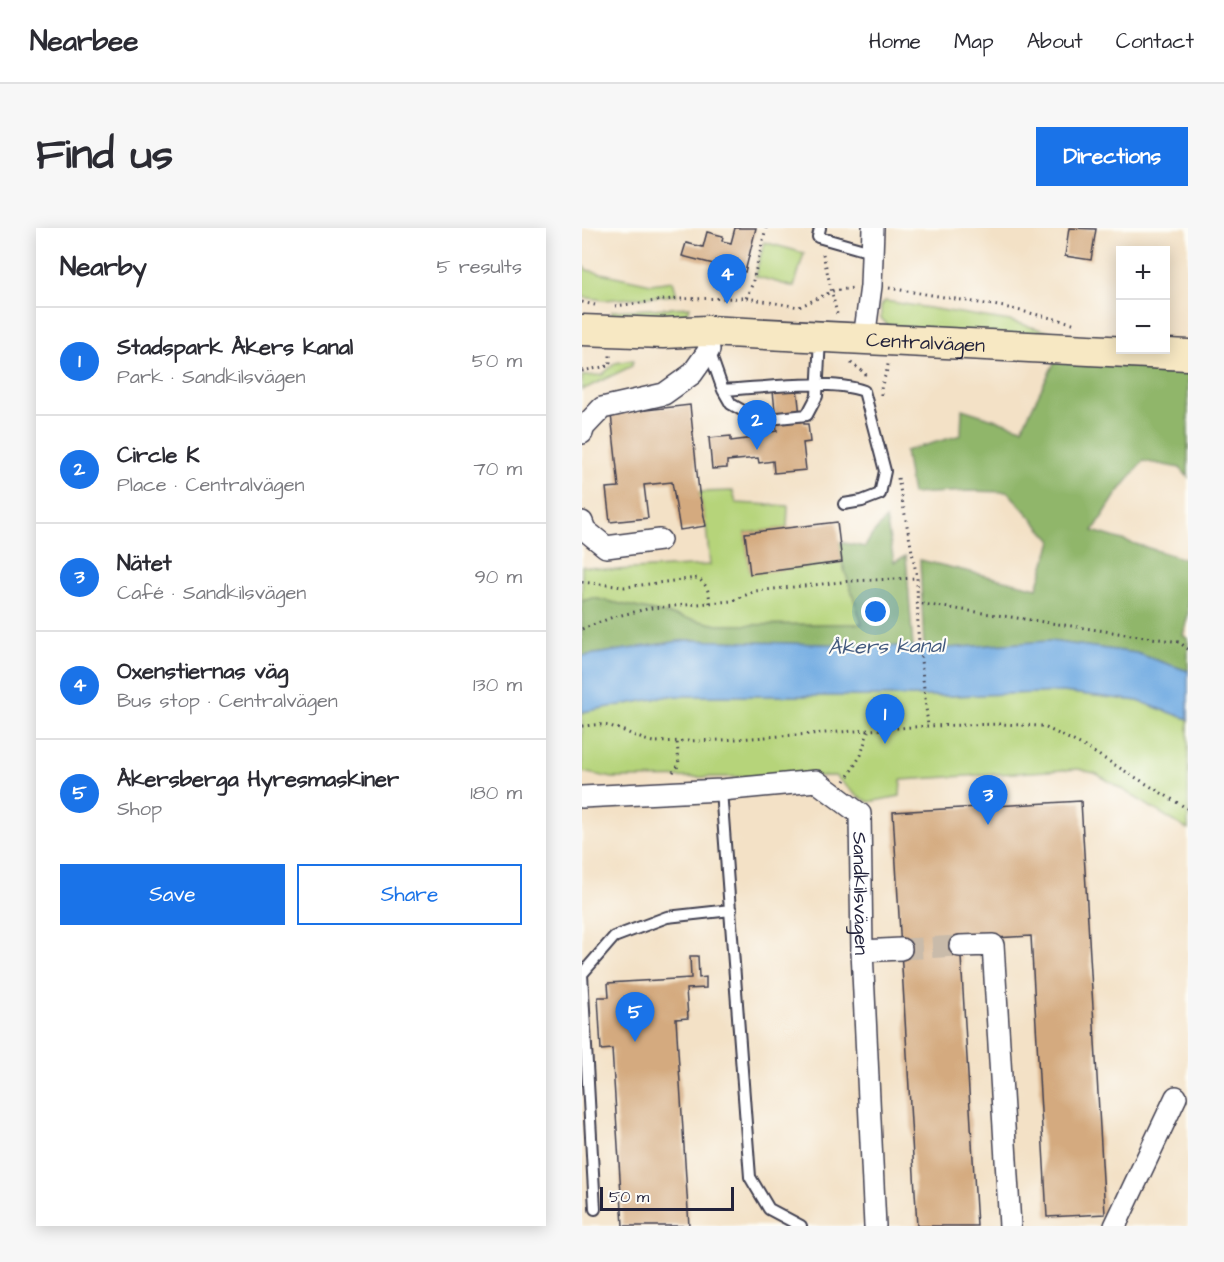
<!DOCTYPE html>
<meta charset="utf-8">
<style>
:root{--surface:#fff;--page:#f7f7f7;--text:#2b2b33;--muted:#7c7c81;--line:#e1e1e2;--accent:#1a73e8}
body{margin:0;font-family:"Architects Daughter",sans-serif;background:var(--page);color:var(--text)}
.controls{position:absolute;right:18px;top:18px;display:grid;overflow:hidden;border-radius:0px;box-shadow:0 3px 15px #0003}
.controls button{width:54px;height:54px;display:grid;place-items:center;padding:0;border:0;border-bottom:2px solid var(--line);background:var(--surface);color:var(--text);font:30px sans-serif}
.scale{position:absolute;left:18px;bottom:15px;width:134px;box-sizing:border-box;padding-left:6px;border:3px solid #22223b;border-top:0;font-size:16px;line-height:21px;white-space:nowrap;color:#22223b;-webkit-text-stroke:4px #fdfcf7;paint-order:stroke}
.you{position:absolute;left:294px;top:384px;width:21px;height:21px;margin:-15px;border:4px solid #fff;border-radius:50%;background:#1a73e8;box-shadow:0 0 0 9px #1a73e833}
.badge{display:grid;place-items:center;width:39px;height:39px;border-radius:50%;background:var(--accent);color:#fff;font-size:20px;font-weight:700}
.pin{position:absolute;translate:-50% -50px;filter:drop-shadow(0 2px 3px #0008)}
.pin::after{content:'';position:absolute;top:32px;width:21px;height:18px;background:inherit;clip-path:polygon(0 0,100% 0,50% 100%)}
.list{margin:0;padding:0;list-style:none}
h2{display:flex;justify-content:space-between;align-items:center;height:78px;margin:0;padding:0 24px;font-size:26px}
h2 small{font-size:20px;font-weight:400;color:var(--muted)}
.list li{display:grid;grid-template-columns:39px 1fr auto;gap:18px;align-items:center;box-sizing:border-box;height:108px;padding:0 24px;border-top:2px solid var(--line)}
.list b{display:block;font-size:22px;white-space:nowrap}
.list p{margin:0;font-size:20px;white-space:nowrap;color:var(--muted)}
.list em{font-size:20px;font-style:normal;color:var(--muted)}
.actions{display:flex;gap:12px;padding:18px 24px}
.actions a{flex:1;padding:14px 0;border:2px solid var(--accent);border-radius:0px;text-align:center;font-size:21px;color:var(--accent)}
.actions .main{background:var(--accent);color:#fff}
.map{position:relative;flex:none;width:606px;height:998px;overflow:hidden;border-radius:0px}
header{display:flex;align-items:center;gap:36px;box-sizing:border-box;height:84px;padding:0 30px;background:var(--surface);border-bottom:2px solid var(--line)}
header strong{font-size:28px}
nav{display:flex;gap:33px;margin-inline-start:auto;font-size:21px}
.intro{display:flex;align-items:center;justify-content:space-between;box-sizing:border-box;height:144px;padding:0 36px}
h1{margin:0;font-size:42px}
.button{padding:15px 27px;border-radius:0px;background:var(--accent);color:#fff;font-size:21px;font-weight:700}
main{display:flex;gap:36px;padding:0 36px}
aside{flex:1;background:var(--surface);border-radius:0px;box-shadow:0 3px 15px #0003}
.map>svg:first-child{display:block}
.green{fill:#b6d47a;stroke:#6c7b5a;stroke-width:1.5}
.forest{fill:#90b66a;stroke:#596c52;stroke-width:1.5}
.water{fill:#72ace2;stroke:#4a678e;stroke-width:1.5}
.building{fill:#d4aa7f}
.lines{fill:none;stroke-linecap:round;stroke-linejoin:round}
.street-tunnel{stroke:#c9bbaa;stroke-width:21;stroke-dasharray:21 10;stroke-linecap:butt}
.lane-casing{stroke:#413f50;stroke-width:14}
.street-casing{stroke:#413f50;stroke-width:24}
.secondary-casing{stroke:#413f50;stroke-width:33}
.path{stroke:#413f50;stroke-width:3;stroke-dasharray:1.5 4.5;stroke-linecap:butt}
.lane{stroke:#fff;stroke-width:10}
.street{stroke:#fff;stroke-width:21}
.secondary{stroke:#f7e8c3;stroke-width:30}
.labels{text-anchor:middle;stroke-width:4.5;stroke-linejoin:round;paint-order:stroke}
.street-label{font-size:20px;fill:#22223b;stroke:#fdfcf7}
.water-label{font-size:21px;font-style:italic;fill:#42597e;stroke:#fdfcf7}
</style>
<header>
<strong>Nearbee</strong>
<nav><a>Home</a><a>Map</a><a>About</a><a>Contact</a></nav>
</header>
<div class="intro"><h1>Find us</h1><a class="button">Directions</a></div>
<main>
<aside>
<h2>Nearby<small>5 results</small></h2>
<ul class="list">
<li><span class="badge">1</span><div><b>Stadspark Åkers kanal</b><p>Park · Sandkilsvägen</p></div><em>50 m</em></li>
<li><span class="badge">2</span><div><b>Circle K</b><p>Place · Centralvägen</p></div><em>70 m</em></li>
<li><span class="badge">3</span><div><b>Nätet</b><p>Café · Sandkilsvägen</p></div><em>90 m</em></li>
<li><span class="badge">4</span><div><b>Oxenstiernas väg</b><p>Bus stop · Centralvägen</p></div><em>130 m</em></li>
<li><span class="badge">5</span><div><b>Åkersberga Hyresmaskiner</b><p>Shop</p></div><em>180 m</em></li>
</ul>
<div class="actions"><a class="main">Save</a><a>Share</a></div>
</aside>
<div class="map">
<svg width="606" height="998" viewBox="0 0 606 998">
<rect width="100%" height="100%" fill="#fdfcf7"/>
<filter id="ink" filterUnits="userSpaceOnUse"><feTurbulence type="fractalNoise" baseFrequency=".0167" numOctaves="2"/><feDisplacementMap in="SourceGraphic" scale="12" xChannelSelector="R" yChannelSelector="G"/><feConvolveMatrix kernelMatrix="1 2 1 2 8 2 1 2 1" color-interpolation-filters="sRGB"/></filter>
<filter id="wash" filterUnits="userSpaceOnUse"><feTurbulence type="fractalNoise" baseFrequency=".008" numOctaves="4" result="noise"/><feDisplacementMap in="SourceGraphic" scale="24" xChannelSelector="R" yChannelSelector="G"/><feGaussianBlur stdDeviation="1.35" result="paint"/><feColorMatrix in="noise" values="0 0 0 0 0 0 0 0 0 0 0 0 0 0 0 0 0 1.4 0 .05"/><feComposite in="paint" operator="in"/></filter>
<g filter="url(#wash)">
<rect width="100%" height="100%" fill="#f3e1c6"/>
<path class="green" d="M 182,14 L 222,25 L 212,59 L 173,48 Z
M 0,37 L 5,42 L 69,56 L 91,53 L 95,67 L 21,72 L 0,69 Z
M 303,73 L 428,93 L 489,110 L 310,102 L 299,90 L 299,78 Z
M 108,79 L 104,86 L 29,96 L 30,83 Z
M 51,132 L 50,138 L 0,162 L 0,148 L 20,147 L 33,135 Z
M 151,263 L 154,275 L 206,278 L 205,300 L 163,305 L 168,345 L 260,334 L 281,396 L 136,397 L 11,370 L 0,373 L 0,338 L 32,342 L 128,337 L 124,298 L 117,264 Z
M 481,464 L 556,473 L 606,491 L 606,602 L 515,546 L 497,541 L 319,552 L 318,568 L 287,574 L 274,567 L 253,548 L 31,550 L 0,544 L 0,484 L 87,468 L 367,468 Z"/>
<path class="forest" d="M 473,133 L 606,139 L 606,249 L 598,240 L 561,233 L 534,267 L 511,303 L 606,332 L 606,387 L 601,407 L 606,411 L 606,443 L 554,425 L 468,413 L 366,420 L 342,420 L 338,332 L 455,360 L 470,313 L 426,264 L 387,263 L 330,266 L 323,223 L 379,207 L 380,181 L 440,200 Z
M 304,291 L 312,334 L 324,328 L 331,419 L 105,412 L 0,428 L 0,373 L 11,370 L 136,397 L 280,396 L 260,334 L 257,314 L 283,319 L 290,307 Z"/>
<path class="water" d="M 105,412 L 366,420 L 468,413 L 554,425 L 606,443 L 606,491 L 556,473 L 481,464 L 367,468 L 87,468 L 0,484 L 0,428 Z"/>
<g id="blocks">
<path class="building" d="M 153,0 L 174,0 L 163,44 L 100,28 L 104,15 L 121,19 L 125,4 L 141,8 L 140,13 L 149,15 Z
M 487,0 L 514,1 L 509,32 L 483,28 Z
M 215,160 L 218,188 L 221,187 L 222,196 L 226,196 L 228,214 L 221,215 L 224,242 L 192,245 L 191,233 L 177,235 L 176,230 L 145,233 L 145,240 L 130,241 L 127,210 L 149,208 L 149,213 L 172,210 L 172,206 L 195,203 L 191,163 Z
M 108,177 L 117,264 L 124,298 L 98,302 L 90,254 L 62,257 L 66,290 L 28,294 L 24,260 L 37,259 L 29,186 Z
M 255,294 L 260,334 L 168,346 L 163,305 Z
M 499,573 L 523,986 L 465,989 L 449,708 L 378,712 L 395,998 L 335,998 L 311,584 Z
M 108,728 L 116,728 L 117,750 L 124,749 L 124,760 L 104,761 L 106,790 L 94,791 L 107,998 L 41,998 L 30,821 L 19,822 L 16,769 L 27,769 L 26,755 L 109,750 Z"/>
</g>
</g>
<g filter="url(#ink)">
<use href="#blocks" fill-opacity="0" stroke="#413f50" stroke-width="1.5"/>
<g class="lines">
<path class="street-tunnel" d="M 319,721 L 378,718"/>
<defs>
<path id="lane" d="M 238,0 L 236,9 L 289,24
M 127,122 L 141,162 L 149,176 L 177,192 L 225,187 L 235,168 L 238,110
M 141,162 C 181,160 247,150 282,163 L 303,243 L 298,266 L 280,273 L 262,276
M 139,562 L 168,949 L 187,981 L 219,998
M 13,981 L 0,746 L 32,709 L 85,689 L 149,682"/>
<g id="street">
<path d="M 282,111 L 289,58 L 291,0"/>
<path d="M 0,205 L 2,199 L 20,180 L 82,166 L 110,146 L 127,122 L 125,103"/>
<path d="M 0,294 L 3,302 L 24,319 L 78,312"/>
<path id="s1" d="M 0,569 L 139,562 L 234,553 L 278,586 L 280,723 L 293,998"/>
<path d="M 378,718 L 411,717 L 428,998"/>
<path d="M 280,723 L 319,721"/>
<path d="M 533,998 L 594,869"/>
</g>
<g id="secondary">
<path id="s2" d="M 0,102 L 81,105 L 125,103 L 606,127"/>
</g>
</defs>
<use href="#lane" class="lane-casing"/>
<use href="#street" class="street-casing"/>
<use href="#secondary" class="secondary-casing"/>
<path class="path" d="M 241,26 L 255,86
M 307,60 L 422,79 L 495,96
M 164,70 L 170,57 L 184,0
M 0,74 L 13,77
M 33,78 L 91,71 L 164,70 L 217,79 L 251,63 L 271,60
M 269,135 L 283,145 L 286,150
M 0,143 L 26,138 L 28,134 L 28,126
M 299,167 C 298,155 305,148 306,136
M 316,250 L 335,350 L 336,404 L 346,498
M 0,354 L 43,359 L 115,350 C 125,356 127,363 128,375
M 334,375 L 597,414 L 606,421
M 0,401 L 31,389 L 69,380 L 150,373 L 173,363 L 269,353 L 335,350
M 0,498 C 6,498 14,496 20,497 C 38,498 54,511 72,514 L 140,512 L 346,498 L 418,496 L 460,498 L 498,516 L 606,581
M 91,544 L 97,537 L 95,513
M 263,553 L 279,527 L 287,500"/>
<use href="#lane" class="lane"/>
<use href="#street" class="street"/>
<use href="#secondary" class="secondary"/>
</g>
</g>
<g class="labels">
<g class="street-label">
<text dy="7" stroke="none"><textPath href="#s2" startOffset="344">Centralvägen</textPath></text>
<text dy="7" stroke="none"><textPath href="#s1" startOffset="369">Sandkilsvägen</textPath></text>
</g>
<g class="water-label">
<text transform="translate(304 418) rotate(-1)" y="7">Åkers kanal</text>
</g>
</g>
</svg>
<div class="controls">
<button>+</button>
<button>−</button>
</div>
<div class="scale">50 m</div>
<div class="you"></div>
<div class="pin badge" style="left:303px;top:516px">1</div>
<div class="pin badge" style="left:175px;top:222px">2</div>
<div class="pin badge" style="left:406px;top:597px">3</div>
<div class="pin badge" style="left:145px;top:76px">4</div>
<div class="pin badge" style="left:53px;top:814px">5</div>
</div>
</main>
